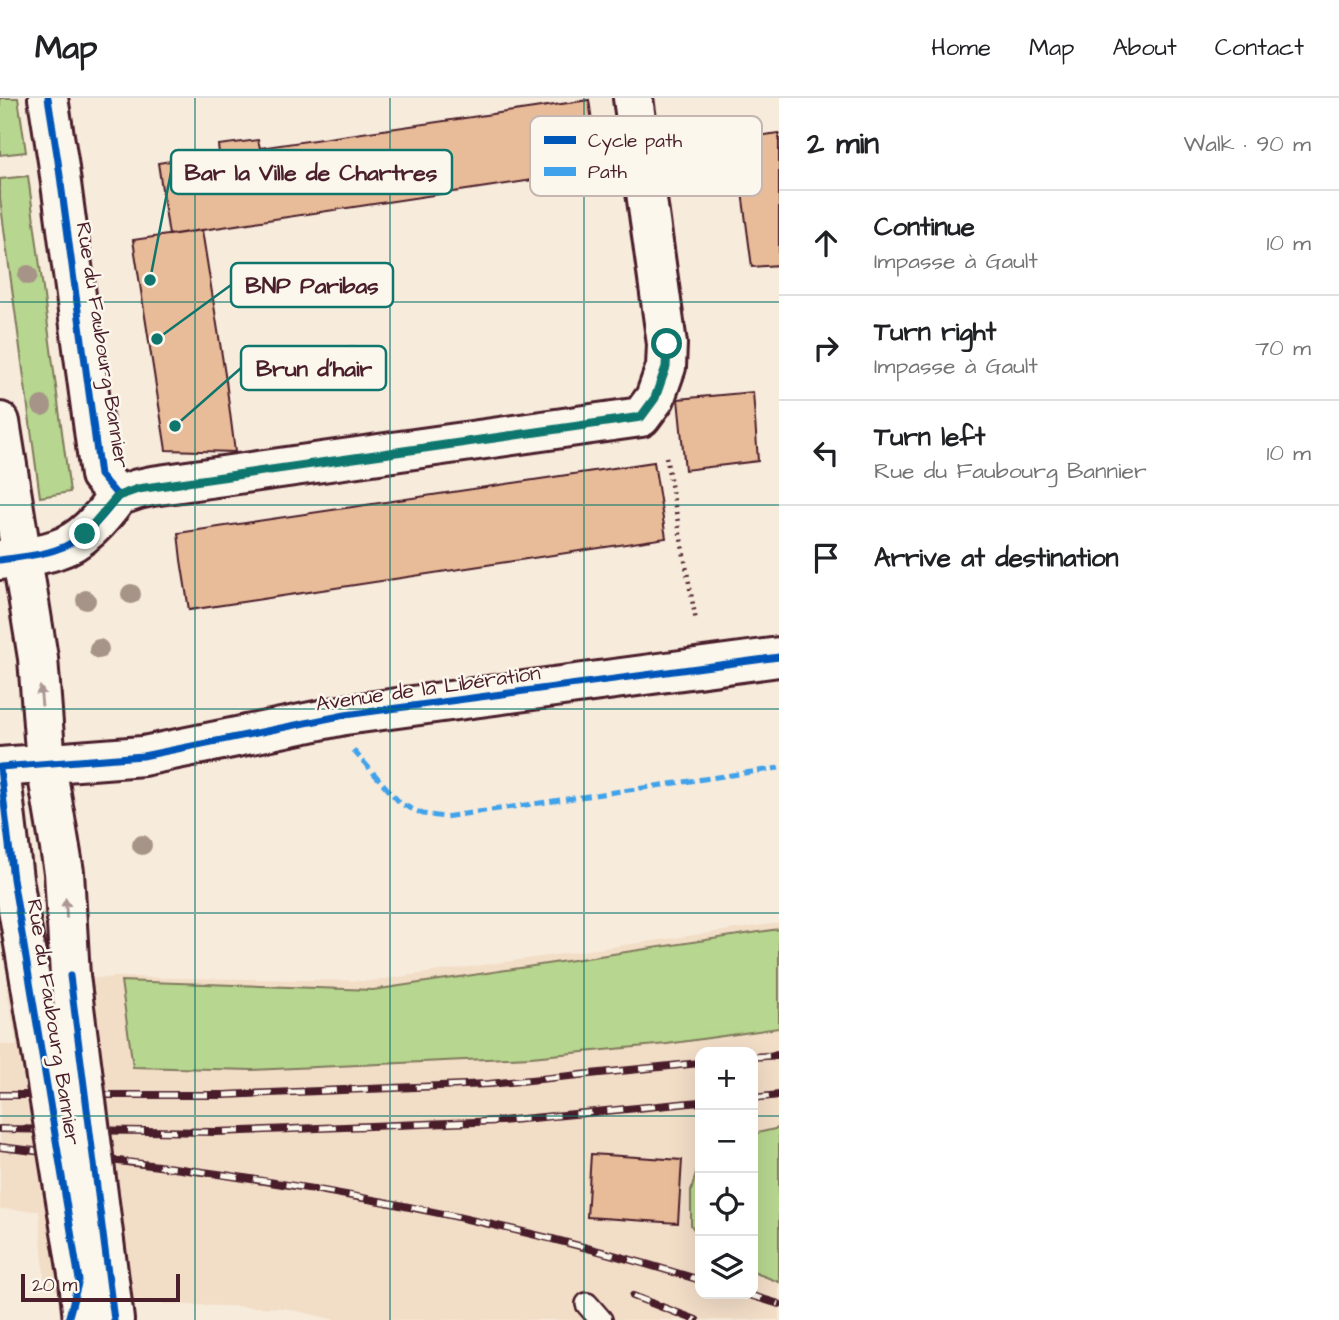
<!DOCTYPE html>
<meta charset="utf-8">
<style>
:root{--surface:#fff;--page:#f6f6f6;--text:#202124;--muted:#757577;--line:#e0e0e0}
body{margin:0;font-family:"Architects Daughter",sans-serif;background:var(--page);color:var(--text)}
.controls{position:absolute;right:21px;bottom:21px;display:grid;overflow:hidden;border-radius:14px;box-shadow:0 7px 28px #0002}
.controls button{width:63px;height:63px;display:grid;place-items:center;padding:0;border:0;border-bottom:2px solid var(--line);background:var(--surface);color:var(--text);font:35px sans-serif}
.scale{position:absolute;left:21px;bottom:18px;width:159px;box-sizing:border-box;padding-left:7px;border:4px solid #4a1f2b;border-top:0;font-size:19px;line-height:24px;white-space:nowrap;color:#4a1f2b;-webkit-text-stroke:5px #fbf7ec;paint-order:stroke}
.stop{position:absolute;width:21px;height:21px;margin:-16px;border:5px solid #0f766e;border-radius:50%;background:#fff}
.stop.end{background:#0f766e;border-color:#fff;box-shadow:0 2px 7px #0008}
.list{margin:0;padding:0;list-style:none}
h2{display:flex;justify-content:space-between;align-items:center;height:91px;margin:0;padding:0 28px;font-size:30px}
h2 small{font-size:23px;font-weight:400;color:var(--muted)}
.list li{display:grid;grid-template-columns:46px 1fr auto;gap:21px;align-items:center;box-sizing:border-box;height:105px;padding:0 28px;border-top:2px solid var(--line)}
.list b{display:block;font-size:26px;white-space:nowrap}
.list p{margin:0;font-size:23px;white-space:nowrap;color:var(--muted)}
.list em{font-size:23px;font-style:normal;color:var(--muted)}
.icon{flex:none;width:38px;height:38px;fill:none;stroke:currentColor;stroke-width:2;stroke-linecap:round;stroke-linejoin:round}
.map{position:relative;flex:none;width:779px;height:1222px;overflow:hidden}
header{display:flex;align-items:center;gap:42px;box-sizing:border-box;height:98px;padding:0 35px;background:var(--surface);border-bottom:2px solid var(--line)}
header strong{font-size:33px}
nav{display:flex;gap:38px;margin-inline-start:auto;font-size:24px}
main{display:flex}
aside{flex:1;background:var(--surface)}
.map>svg:first-child{display:block}
.built{fill:#f2ddc7}
.green{fill:#b7d68f;stroke:#807a5d;stroke-width:2}
.building{fill:#e8bc98;stroke:#4a1f2b;stroke-width:2}
.lines{fill:none;stroke-linecap:round;stroke-linejoin:round}
.lane-casing{stroke:#4a1f2b;stroke-width:26}
.street-casing{stroke:#4a1f2b;stroke-width:44}
.secondary-casing{stroke:#4a1f2b;stroke-width:44}
.path{stroke:#4a1f2b;stroke-width:4.5;stroke-dasharray:2 5;stroke-linecap:butt}
.lane{stroke:#fbf7ec;stroke-width:21}
.street{stroke:#fbf7ec;stroke-width:38}
.secondary{stroke:#fbf7ec;stroke-width:38}
.rail-casing{stroke:#4a1f2b;stroke-width:8}
.rail{stroke:#fbf7ec;stroke-width:5;stroke-dasharray:16;stroke-linecap:butt}
.secondary-bridge-casing{stroke:#4a1f2b;stroke-width:44;stroke-linecap:butt}
.secondary-bridge{stroke:#fbf7ec;stroke-width:38}
.quiet{stroke:#40a2eb;stroke-width:5;stroke-dasharray:10 5;stroke-linecap:butt}
.cycleway-casing{stroke:#fbf7ec;stroke-width:11}
.cycleway{stroke:#0057b8;stroke-width:7}
.tree{fill:#a79488}
.oneway{fill:#ab9695}
.route{stroke:#0f766e;stroke-width:9}
.grid{fill:none;stroke:#0f766e;stroke-width:2;stroke-opacity:0.55}
.labels{text-anchor:middle;stroke-width:5;stroke-linejoin:round;paint-order:stroke}
.street-label{font-size:21px;fill:#4a1f2b;stroke:#fbf7ec}
.key{fill:#fbf7ec;stroke:#c6b6b2;stroke-width:2}
.key-label{font-size:19px;fill:#4a1f2b}
.leader{fill:none;stroke:#0f766e;stroke-width:2.5}
.callout-dot{fill:#0f766e;stroke:#fbf7ec;stroke-width:2.5}
.callout{fill:#fbf7ec;stroke:#0f766e;stroke-width:2.5}
.callout-label{font-size:23px;text-anchor:middle;font-weight:bold;fill:#4a1f2b}
</style>
<header>
<strong>Map</strong>
<nav><a>Home</a><a>Map</a><a>About</a><a>Contact</a></nav>
</header>
<main>
<div class="map">
<svg width="779" height="1222" viewBox="0 0 779 1222">
<rect width="100%" height="100%" fill="#f7ebdb"/>
<filter id="ink" filterUnits="userSpaceOnUse"><feTurbulence type="fractalNoise" baseFrequency=".0143" numOctaves="2"/><feDisplacementMap in="SourceGraphic" scale="14" xChannelSelector="R" yChannelSelector="G"/><feConvolveMatrix kernelMatrix="1 2 1 2 8 2 1 2 1" color-interpolation-filters="sRGB"/></filter>
<g filter="url(#ink)">
<path class="built" d="M 779,825 L 779,1070 L 753,1077 L 753,954 L 700,954 L 700,1196 L 753,1196 L 753,1137 L 779,1145 L 779,1222 L 336,1222 L 284,1210 L 161,1206 L 45,1190 L 39,1113 L 0,1111 L 0,946 L 17,948 L 6,886 L 118,879 L 371,883 Z"/>
<path class="green" d="M 0,0 L 18,0 L 26,54 L 0,57 Z
M 28,78 L 70,394 L 40,399 L 0,101 L 0,81 Z
M 779,831 L 779,930 L 667,946 L 531,959 L 252,972 L 133,969 L 121,883 L 373,892 Z
M 779,1030 L 779,1184 L 753,1174 L 753,1036 Z
M 700,1061 L 700,1141 L 691,1127 L 691,1093 Z"/>
<path class="building" d="M 589,2 L 599,72 L 169,137 L 158,65 L 219,55 L 218,47 L 258,42 L 260,50 Z
M 779,35 L 779,167 L 752,169 L 735,41 Z
M 202,132 L 226,283 L 235,354 L 166,352 L 133,142 Z
M 753,294 L 758,363 L 685,372 L 678,301 Z
M 654,364 L 666,440 L 189,512 L 181,462 L 178,435 Z
M 591,1056 L 682,1062 L 678,1125 L 587,1119 Z"/>
<g class="lines">
<defs>
<path id="lane" d="M 587,1206 L 601,1222"/>
<path id="street" d="M 48,0 L 58,63 L 100,377 L 118,398
M 118,398 L 138,391 L 152,388 L 641,319 L 655,300 L 666,269 L 667,246 L 633,0
M 0,462 C 18,459 38,458 55,452 C 82,444 102,420 118,398"/>
<path id="secondary" d="M 0,324 L 38,560 L 46,666 L 64,774 L 70,878
M 0,669 L 143,658 L 345,617 L 779,559
M 0,671 L 13,781 L 30,881
M 79,1182 L 83,1222
M 110,1190 L 114,1222"/>
</defs>
<use href="#lane" class="lane-casing"/>
<use href="#street" class="street-casing"/>
<use href="#secondary" class="secondary-casing"/>
<path class="path" d="M 666,359 L 696,523"/>
<use href="#lane" class="lane"/>
<use href="#street" class="street"/>
<use href="#secondary" class="secondary"/>
<defs>
<path id="rail" d="M 753,959 L 779,957
M 0,997 L 224,997 L 489,986 L 700,965
M 753,1000 L 779,997
M 0,1031 L 216,1034 L 501,1023 L 700,1004
M 0,1049 C 79,1058 159,1067 238,1079 C 394,1102 549,1136 700,1182
M 746,1196 L 779,1206
M 633,1198 L 696,1222"/>
</defs>
<use href="#rail" class="rail-casing"/>
<use href="#rail" class="rail"/>
<defs>
<path id="secondary-bridge" d="M 70,878 L 110,1190
M 30,881 L 79,1182"/>
</defs>
<use href="#secondary-bridge" class="secondary-bridge-casing"/>
<use href="#secondary-bridge" class="secondary-bridge"/>
<path class="quiet" d="M 353,652 L 401,706 L 423,716 L 444,719 L 779,670"/>
<defs>
<path id="cycleway" d="M 0,462 C 18,459 38,458 55,452 C 82,444 102,420 118,398 L 100,377 L 58,63 L 48,0
M 0,669 L 143,658 L 345,617 L 779,559
M 0,671 L 13,781 L 79,1182 L 68,1222
M 70,878 L 114,1222"/>
</defs>
<use href="#cycleway" class="cycleway-casing"/>
<use href="#cycleway" class="cycleway"/>
</g>
<g class="tree">
<circle cx="28" cy="177" r="10"/>
<circle cx="352" cy="257" r="10"/>
<circle cx="42" cy="308" r="10"/>
<circle cx="131" cy="496" r="10"/>
<circle cx="86" cy="502" r="10"/>
<circle cx="99" cy="551" r="10"/>
<circle cx="142" cy="747" r="10"/>
</g>
<defs><path id="oneway-solid" d="M-6-.8H1V-3.2L6.5 0L1 3.2V.8H-6Z" transform="scale(1.75)"/></defs>
<g class="oneway">
<use href="#oneway-solid" transform="translate(41 598) rotate(-95)"/>
<use href="#oneway-solid" transform="translate(66 810) rotate(-93)"/>
</g>
</g>
<g class="lines" filter="url(#ink)">
<path class="route" d="M 85,436 L 118,398 L 138,391 L 641,319 L 655,300 L 666,269 L 667,246"/>
</g>
<path class="grid" d="M 195,0 L 195,1222M 390,0 L 390,1222M 584,0 L 584,1222M 0,204 L 779,204M 0,407 L 779,407M 0,611 L 779,611M 0,815 L 779,815M 0,1018 L 700,1018M 753,1018 L 779,1018"/>
<g class="labels">
<g class="street-label">
<text transform="translate(103 247) rotate(81)" y="7">Rue du Faubourg Bannier</text>
<text transform="translate(428 590) rotate(-8)" y="7">Avenue de la Libération</text>
<text transform="translate(54 924) rotate(81)" y="7">Rue du Faubourg Bannier</text>
</g>
</g>
<rect x="530" y="18" width="232" height="80" rx="10" class="key"/>
<rect x="544" y="38" width="32" height="8" fill="#0057b8"/>
<rect x="544" y="69" width="32" height="9" fill="#40a2eb"/>
<g class="key-label">
<text x="588" y="49">Cycle path</text>
<text x="588" y="80">Path</text>
</g>
<path class="leader" d="M150 182L171 74M157 241L231 187M175 328L241 270"/>
<g class="callout-dot">
<circle cx="150" cy="182" r="7"/>
<circle cx="157" cy="241" r="7"/>
<circle cx="175" cy="328" r="7"/>
</g>
<g class="callout">
<rect x="171" y="52" width="281" height="44" rx="7"/>
<rect x="231" y="165" width="162" height="44" rx="7"/>
<rect x="241" y="248" width="145" height="44" rx="7"/>
</g>
<g class="callout-label">
<text x="311" y="82">Bar la Ville de Chartres</text>
<text x="312" y="195">BNP Paribas</text>
<text x="314" y="278">Brun d'hair</text>
</g>
</svg>
<div class="controls">
<button>+</button>
<button>−</button>
<button><svg class="icon" aria-label="locate" viewBox="0 0 24 24"><circle cx="12" cy="12" r="6"/><path d="M12 2v4M12 18v4M2 12h4M18 12h4"/></svg></button>
<button><svg class="icon" aria-label="layers" viewBox="0 0 24 24"><path d="M12 4l9 5-9 5-9-5zM3 14l9 5 9-5"/></svg></button>
</div>
<div class="scale">20 m</div>
<div class="stop" style="left:667px;top:246px"></div>
<div class="stop end" style="left:85px;top:436px"></div>
</div>
<aside>
<h2>2 min<small>Walk · 90 m</small></h2>
<ul class="list">
<li><svg class="icon" aria-label="ahead" viewBox="0 0 24 24"><path d="M12 20V5M6 11l6-6 6 6"/></svg><div><b>Continue</b><p>Impasse à Gault</p></div><em>10 m</em></li>
<li><svg class="icon" aria-label="right" viewBox="0 0 24 24"><path d="M7 20v-9h11M14 6l5 5-5 5"/></svg><div><b>Turn right</b><p>Impasse à Gault</p></div><em>70 m</em></li>
<li><svg class="icon" aria-label="left" viewBox="0 0 24 24"><path d="M17 20v-9H6M10 6l-5 5 5 5"/></svg><div><b>Turn left</b><p>Rue du Faubourg Bannier</p></div><em>10 m</em></li>
<li><svg class="icon" aria-label="arrive" viewBox="0 0 24 24"><path d="M6 21V4h12l-3 4 3 4H6"/></svg><div><b>Arrive at destination</b></div></li>
</ul>
</aside>
</main>
